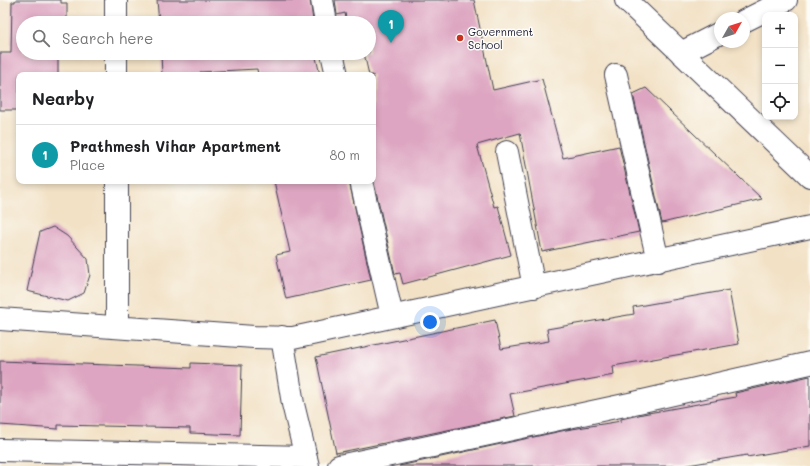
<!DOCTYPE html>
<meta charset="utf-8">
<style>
:root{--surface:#fff;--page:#f6f6f6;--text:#202124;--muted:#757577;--line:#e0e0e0;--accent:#c8321e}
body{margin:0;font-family:Mali,sans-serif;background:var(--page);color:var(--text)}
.controls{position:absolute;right:12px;top:12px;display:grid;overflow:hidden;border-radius:8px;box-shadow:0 2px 6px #0003}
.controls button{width:36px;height:36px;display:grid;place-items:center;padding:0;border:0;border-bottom:1px solid var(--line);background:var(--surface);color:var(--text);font:20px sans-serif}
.compass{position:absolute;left:714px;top:12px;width:36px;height:36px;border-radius:50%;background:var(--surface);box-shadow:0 2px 6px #0003;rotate:51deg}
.you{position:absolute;left:430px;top:322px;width:14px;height:14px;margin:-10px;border:3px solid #fff;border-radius:50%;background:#1a73e8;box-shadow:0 0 0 6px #1a73e833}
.badge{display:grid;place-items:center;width:26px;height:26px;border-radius:50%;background:var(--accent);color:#fff;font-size:13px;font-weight:700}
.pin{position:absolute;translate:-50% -33px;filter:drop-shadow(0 1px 2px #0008)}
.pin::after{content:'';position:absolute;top:21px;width:14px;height:12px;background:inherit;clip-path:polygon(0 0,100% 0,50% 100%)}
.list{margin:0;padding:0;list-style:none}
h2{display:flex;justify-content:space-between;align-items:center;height:52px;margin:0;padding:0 16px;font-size:17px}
h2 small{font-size:13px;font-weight:400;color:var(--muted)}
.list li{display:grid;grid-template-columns:26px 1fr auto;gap:12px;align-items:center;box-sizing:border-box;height:60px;padding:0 16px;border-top:1px solid var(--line)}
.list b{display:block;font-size:15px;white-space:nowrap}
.list p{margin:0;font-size:13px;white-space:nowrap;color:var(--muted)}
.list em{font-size:13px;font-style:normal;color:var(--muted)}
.icon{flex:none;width:22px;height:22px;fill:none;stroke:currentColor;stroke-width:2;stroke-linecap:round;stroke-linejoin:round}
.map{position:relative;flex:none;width:810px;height:466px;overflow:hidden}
.search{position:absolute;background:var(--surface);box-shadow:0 2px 6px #0003;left:16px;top:16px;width:360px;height:44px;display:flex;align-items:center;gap:10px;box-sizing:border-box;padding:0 14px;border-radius:22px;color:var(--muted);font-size:15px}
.panel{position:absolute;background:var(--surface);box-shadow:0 2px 6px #0003;left:16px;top:72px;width:360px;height:112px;border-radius:8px}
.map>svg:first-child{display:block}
.building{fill:#dda5c1}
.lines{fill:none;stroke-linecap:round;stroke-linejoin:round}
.minor-casing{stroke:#413f50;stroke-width:24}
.minor{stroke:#fff;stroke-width:22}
.poi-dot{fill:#c8321e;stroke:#fdfcf7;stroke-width:1.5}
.labels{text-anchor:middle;stroke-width:3;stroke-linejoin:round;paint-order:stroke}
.poi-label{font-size:11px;fill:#22223b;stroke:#fdfcf7;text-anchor:start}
</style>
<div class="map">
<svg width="810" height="466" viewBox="0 0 810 466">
<rect width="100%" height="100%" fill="#fdfcf7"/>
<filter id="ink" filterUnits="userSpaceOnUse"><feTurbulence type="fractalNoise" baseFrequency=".025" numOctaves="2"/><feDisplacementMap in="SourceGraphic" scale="8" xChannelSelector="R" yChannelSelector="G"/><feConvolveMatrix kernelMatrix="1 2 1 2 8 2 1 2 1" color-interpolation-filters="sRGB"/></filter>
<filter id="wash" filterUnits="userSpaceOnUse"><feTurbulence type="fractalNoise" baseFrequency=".012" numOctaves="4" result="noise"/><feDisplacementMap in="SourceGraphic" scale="16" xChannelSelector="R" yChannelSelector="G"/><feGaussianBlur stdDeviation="0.9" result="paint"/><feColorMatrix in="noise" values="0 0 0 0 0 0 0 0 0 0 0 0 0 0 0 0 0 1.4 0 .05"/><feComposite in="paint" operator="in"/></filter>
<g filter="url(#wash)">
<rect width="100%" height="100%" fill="#f2e1c5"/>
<g id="blocks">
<path class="building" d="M 15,0 L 61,0 L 61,3 L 67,3 L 67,23 L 23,23 L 23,53 L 58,53 L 58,75 L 19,75 L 19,110 L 0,110 L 0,53 L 11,53 L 12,2 L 15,2 Z
M 157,0 L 310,0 L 313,20 L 308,21 L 309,23 L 159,23 Z
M 335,0 L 474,0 L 493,90 L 542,79 L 563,158 L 619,146 L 639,232 L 542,252 L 520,133 L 477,145 L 494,207 L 498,206 L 511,255 L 403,284 L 400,273 L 395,274 L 373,178 L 373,75 L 369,75 L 364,53 L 369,53 L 369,23 L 347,23 L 345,13 L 337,15 Z
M 161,53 L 315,53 L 320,75 L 258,75 L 257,69 L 200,72 L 201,75 L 162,75 Z
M 646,88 L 762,199 L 662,223 L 633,94 Z
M 274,181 L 349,181 L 371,280 L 286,299 L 276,255 L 290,252 Z
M 53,227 L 67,236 L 88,259 L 90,275 L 84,293 L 68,301 L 27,291 L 40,232 Z
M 729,290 L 739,344 L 613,366 L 614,375 L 510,394 L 515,416 L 336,453 L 316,357 L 495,320 L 501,349 L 549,341 L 547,329 L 634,314 L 633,307 Z
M 0,361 L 191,368 L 191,363 L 242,365 L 240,435 L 190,433 L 190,428 L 58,425 L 58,429 L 0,425 Z
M 810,376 L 810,446 L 747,457 L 747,455 L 682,466 L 399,466 L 566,430 L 621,421 L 621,419 L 643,414 L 736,397 L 735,393 Z"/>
</g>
</g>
<g filter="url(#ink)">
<use href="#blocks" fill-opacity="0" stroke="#413f50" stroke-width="1"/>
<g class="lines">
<defs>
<path id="minor" d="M 116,0 L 116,23
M 322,0 L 326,23
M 626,0 L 810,176
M 744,21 L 786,0
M 116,53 L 116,75
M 332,53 L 337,75
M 681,53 L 720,33
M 616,75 L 658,261
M 507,152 L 534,287
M 117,181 L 117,327
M 361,181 L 392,316
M 0,319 L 254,337 L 293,338 L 810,227
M 282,337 L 293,404 L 308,466
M 0,450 L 306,457
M 339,466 L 634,403 L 810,363"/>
</defs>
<use href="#minor" class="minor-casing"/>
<use href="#minor" class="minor"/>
</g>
</g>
<circle class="poi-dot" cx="460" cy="38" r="4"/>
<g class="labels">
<g class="poi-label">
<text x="468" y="36">Government<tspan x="468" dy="13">School</tspan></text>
</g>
</g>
</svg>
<div class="controls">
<button>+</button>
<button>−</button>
<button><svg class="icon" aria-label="locate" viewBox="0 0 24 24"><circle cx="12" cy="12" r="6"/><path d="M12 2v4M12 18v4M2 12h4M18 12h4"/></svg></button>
</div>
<svg class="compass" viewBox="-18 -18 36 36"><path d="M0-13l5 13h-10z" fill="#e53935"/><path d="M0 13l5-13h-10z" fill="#757577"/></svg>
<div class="you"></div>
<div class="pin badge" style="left:391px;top:43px;background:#0f9aa8">1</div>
<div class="search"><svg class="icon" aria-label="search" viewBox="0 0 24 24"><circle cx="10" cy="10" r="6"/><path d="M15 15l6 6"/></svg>Search here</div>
<section class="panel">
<h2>Nearby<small></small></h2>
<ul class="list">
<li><span class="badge" style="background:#0f9aa8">1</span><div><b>Prathmesh Vihar Apartment</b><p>Place</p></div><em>80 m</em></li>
</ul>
</section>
</div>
